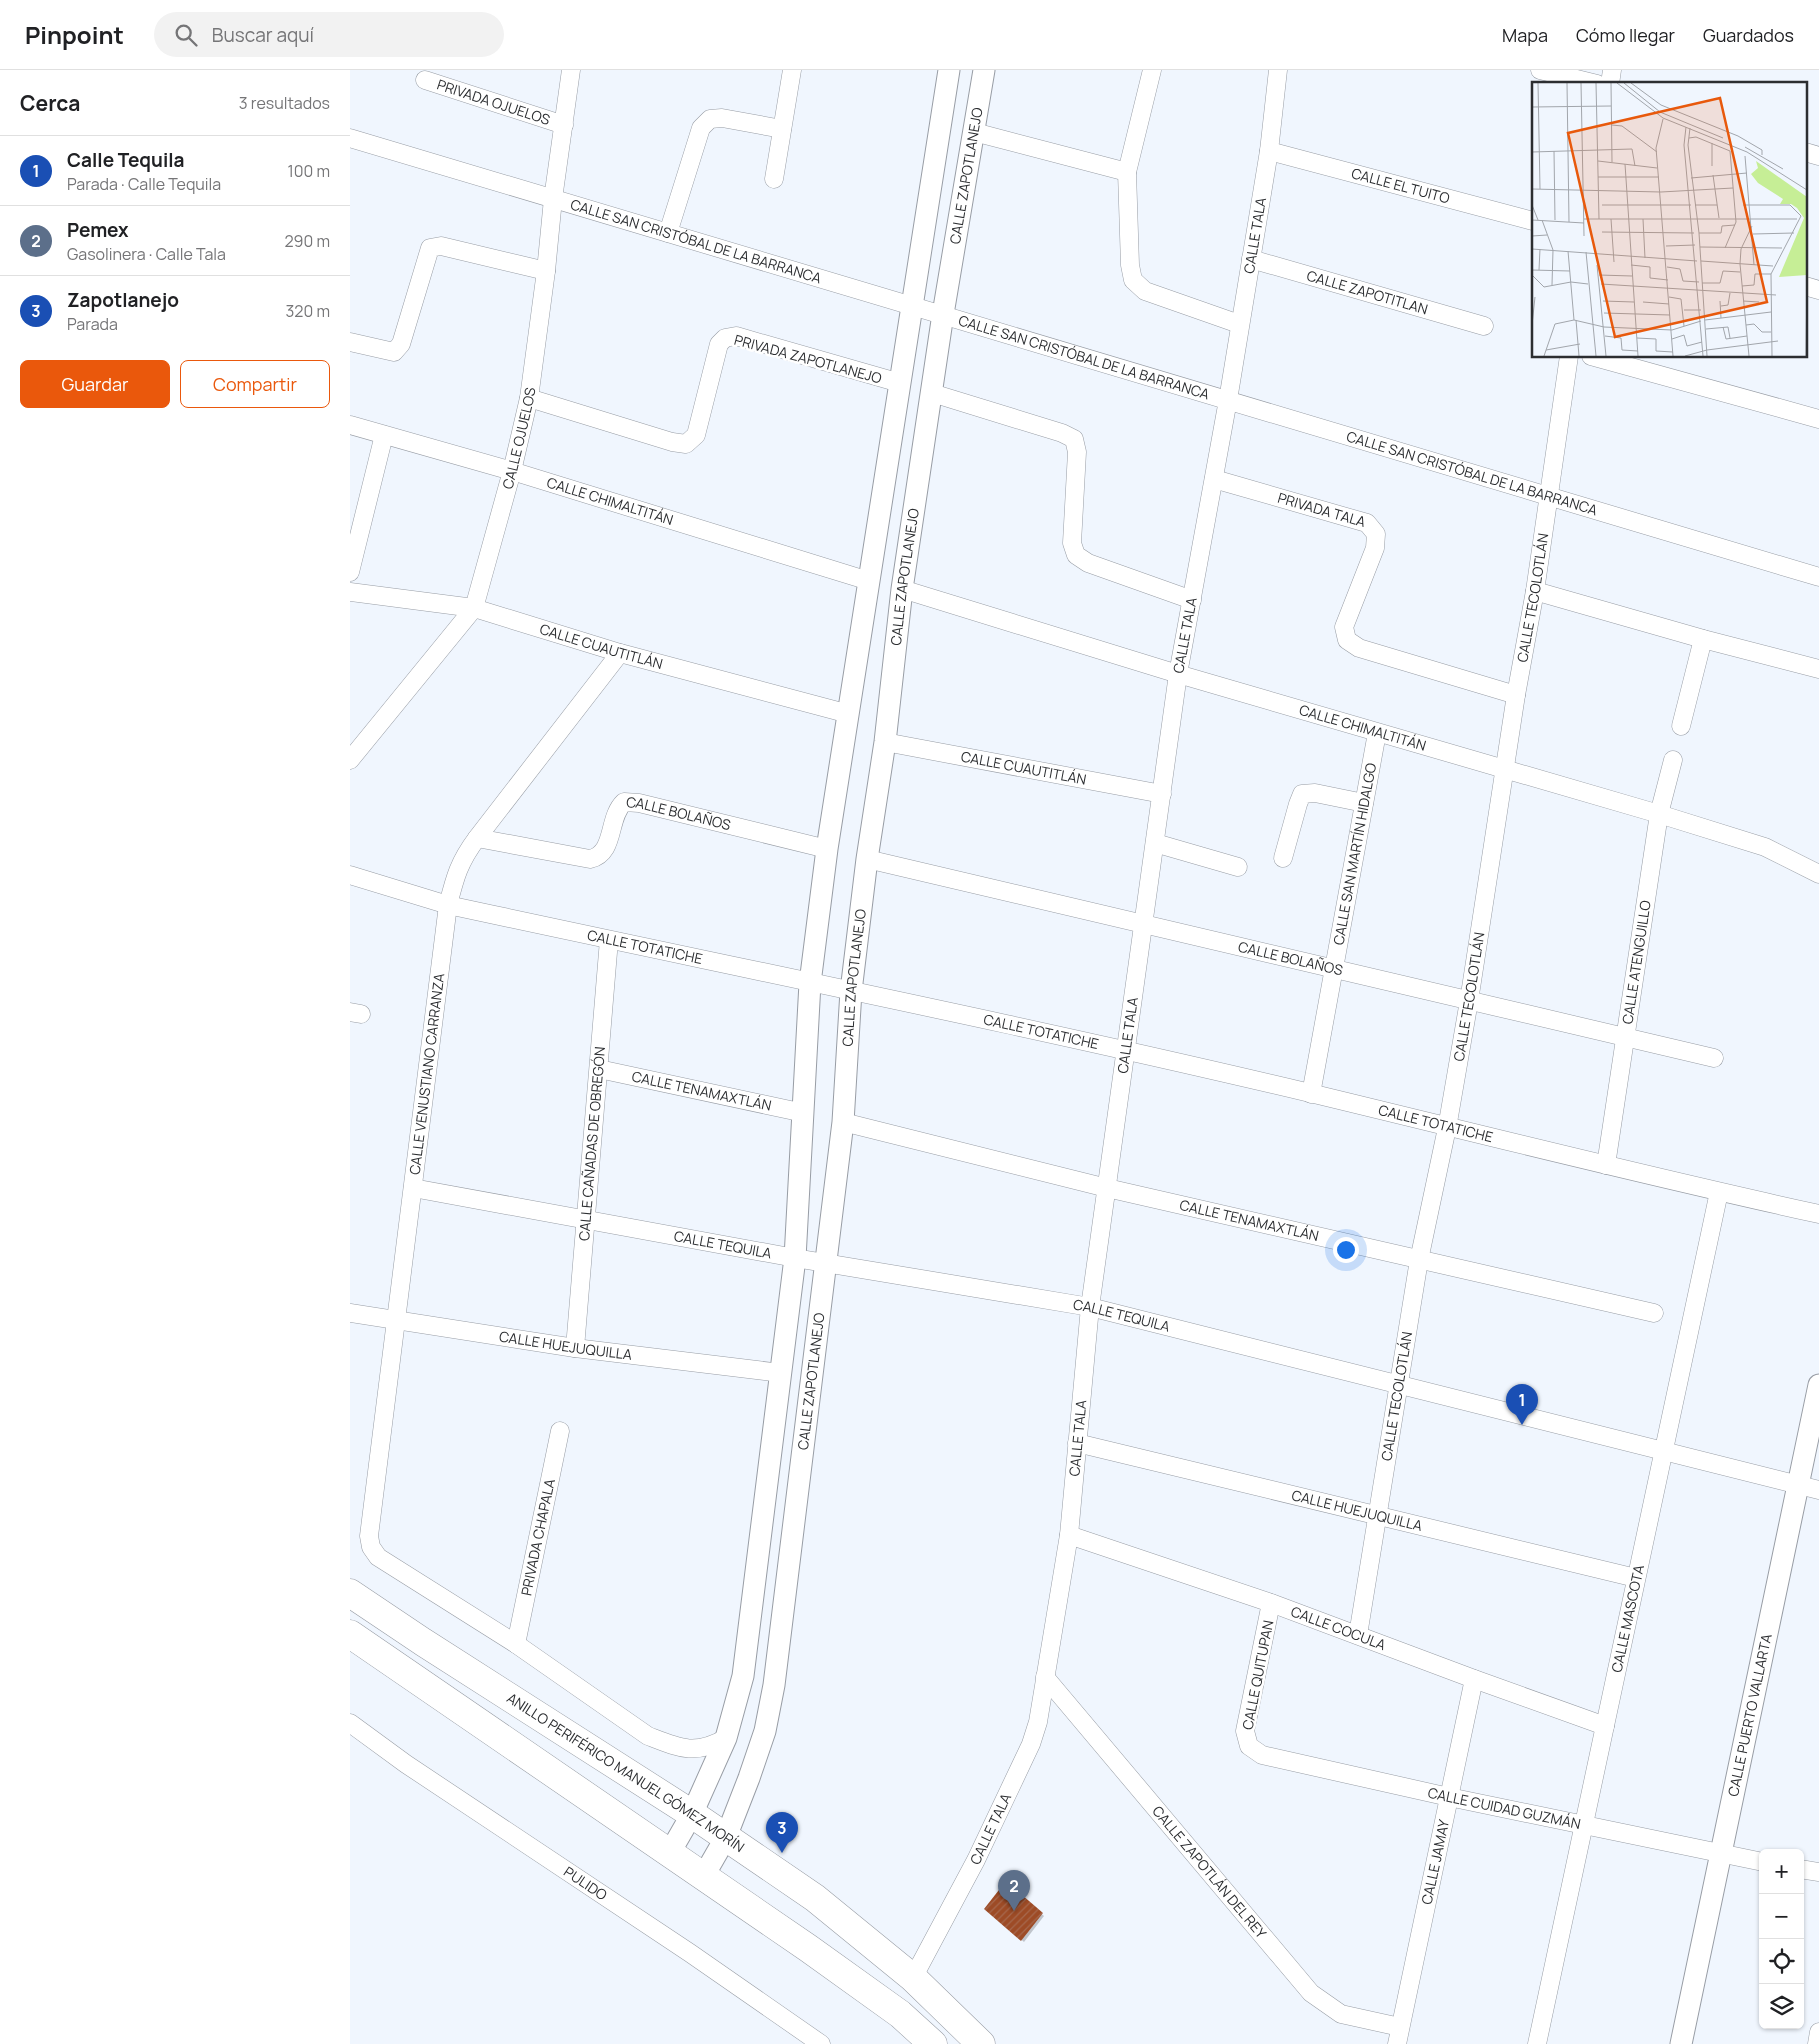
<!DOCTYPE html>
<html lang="es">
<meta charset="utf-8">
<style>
:root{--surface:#fff;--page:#f2f2f2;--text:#202124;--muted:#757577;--line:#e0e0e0;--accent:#ea580c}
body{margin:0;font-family:Manrope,sans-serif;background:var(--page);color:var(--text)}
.controls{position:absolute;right:15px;bottom:15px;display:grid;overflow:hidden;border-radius:8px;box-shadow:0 1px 4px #0004}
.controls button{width:45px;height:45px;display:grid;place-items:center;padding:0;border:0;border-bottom:1px solid var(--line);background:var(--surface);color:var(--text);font:25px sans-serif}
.you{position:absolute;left:995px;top:1179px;width:18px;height:18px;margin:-12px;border:4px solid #fff;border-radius:50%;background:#1a73e8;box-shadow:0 0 0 8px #1a73e833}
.badge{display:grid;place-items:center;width:32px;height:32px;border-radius:50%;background:var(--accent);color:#fff;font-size:16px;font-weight:700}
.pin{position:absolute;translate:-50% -41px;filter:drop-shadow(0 1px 2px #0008)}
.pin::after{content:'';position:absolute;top:26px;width:18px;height:15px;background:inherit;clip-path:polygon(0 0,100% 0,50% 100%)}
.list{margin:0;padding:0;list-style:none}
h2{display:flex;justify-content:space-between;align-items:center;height:65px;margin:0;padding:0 20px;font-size:21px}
h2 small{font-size:16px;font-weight:400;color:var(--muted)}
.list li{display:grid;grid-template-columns:32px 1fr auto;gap:15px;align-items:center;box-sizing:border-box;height:70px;padding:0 20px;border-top:1px solid var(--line)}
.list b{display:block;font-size:19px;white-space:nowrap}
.list p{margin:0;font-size:16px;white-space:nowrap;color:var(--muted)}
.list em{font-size:16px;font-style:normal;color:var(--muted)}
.actions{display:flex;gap:10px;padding:15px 20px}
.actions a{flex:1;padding:11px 0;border:1px solid var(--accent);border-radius:8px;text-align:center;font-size:18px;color:var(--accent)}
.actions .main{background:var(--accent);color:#fff}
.icon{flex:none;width:28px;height:28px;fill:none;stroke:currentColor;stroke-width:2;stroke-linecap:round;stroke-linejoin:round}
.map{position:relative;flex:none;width:1469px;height:1974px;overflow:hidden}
header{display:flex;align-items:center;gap:30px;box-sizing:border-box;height:70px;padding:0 25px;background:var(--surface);border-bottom:1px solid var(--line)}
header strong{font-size:24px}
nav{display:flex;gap:28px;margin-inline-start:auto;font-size:18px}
.search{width:350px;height:45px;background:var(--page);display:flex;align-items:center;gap:12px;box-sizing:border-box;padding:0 18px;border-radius:28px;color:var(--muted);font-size:19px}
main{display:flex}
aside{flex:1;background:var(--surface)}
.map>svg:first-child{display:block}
.shadow{fill:#0003}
.building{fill:url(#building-hatch)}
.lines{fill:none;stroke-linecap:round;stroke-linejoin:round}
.minor-casing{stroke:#989da5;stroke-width:19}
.tertiary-casing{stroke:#989da5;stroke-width:23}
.trunk-casing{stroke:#989da5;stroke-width:29}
.minor{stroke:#fff;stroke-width:18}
.tertiary{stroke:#fff;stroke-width:21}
.trunk{stroke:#fff;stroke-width:28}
.labels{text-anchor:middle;stroke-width:5;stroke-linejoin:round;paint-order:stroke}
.street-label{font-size:14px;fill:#2c2e31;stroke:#fff}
.inset-road{fill:none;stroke:#a2a6ac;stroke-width:1}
.view{fill:#e8590c;fill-opacity:0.15;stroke:#e8590c;stroke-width:2.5}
.inset-edge{fill:none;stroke:#2c2e31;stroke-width:2.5}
</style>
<header>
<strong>Pinpoint</strong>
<div class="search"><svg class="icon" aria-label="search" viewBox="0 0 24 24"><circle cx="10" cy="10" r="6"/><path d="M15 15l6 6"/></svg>Buscar aquí</div>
<nav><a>Mapa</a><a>Cómo llegar</a><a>Guardados</a></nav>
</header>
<main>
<aside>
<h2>Cerca<small>3 resultados</small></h2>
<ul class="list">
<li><span class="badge" style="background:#1a4fb4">1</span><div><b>Calle Tequila</b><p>Parada · Calle Tequila</p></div><em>100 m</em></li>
<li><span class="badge" style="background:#5c6f8a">2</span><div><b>Pemex</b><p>Gasolinera · Calle Tala</p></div><em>290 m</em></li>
<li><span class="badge" style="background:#1a4fb4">3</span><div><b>Zapotlanejo</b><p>Parada</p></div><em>320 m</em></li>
</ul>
<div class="actions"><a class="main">Guardar</a><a>Compartir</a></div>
</aside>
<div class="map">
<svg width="1469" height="1974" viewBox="0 0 1469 1974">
<defs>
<pattern id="building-hatch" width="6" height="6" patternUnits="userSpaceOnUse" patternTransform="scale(1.25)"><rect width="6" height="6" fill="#9d4b26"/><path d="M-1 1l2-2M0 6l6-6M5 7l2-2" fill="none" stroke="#a6684d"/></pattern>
</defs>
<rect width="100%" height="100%" fill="#f0f6fe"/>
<path class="shadow" d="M 656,1813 L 694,1846 L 674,1872 L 636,1839 Z"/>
<path class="building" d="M 656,1811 L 693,1843 L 671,1871 L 634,1839 Z"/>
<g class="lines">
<defs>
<g id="minor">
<path d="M 802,0 L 777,102 L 780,195 L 783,210 L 795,221 L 889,254"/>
<path d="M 1190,0 L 1247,14"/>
<path id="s1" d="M 75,10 L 214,55"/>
<path d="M 1260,14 L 1262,0"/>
<path d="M 624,62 L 777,102"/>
<path id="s2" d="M 0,68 L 1469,507"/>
<path id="s3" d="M 919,81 L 1183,151"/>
<path d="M 1455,82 L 1469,86"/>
<path d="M 424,109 L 442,0"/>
<path d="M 318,163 L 351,58 L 360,49 L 372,48 L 432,59"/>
<path id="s4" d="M 901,189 L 1134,256"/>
<path d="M 1455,216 L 1469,220"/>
<path d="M 0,272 L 44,282 L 51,274 L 80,178 L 91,176 L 196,201"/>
<path d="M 1241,286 L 1469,349"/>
<path d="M 582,323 L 712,363 L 724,369 L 727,382 L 722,473 L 726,485 L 738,493 L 842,530"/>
<path d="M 179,328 L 322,372 L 336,374 L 346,365 L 369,274 L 375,268 L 386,266 L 550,313"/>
<path id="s5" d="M 0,355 L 162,401 L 519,511"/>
<path id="s6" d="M 864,409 L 1017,453 L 1026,464 L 1025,478 L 994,557 L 997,570 L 1009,578 L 1166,625"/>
<path d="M 0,502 L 34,365"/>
<path id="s7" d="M 552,519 L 828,604 L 1309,744 L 1415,777 L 1469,804"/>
<path d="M 1185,521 L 1353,569 L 1469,599"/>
<path id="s8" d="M 0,522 L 124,538 L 270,583 L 499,644"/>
<path d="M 270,583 L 127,768 C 109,792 105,807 98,835 L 19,1466 L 21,1477 L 28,1487 L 166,1574 L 298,1666 C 329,1678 345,1686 376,1668"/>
<path d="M 1331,656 L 1353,569"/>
<path id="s9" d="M 535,672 L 812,724"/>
<path id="s10" d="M 0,690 L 124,538 L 162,401 L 179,328 L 196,201 L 203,129 L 221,0"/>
<path id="s11" d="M 127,768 L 240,789 C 266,783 257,748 274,732 L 289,733 L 477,779"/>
<path d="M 805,773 L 888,797"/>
<path d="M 933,788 L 948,734 L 952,724 L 965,723 L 1014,733"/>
<path id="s12" d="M 517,789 L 1364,988"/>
<path id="s13" d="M 0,805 L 98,835 C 385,897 674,955 960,1023 C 1130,1064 1299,1107 1469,1144"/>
<path d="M 0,942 L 11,944"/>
<path id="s14" d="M 249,999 L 454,1043"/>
<path id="s15" d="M 961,1024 L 1027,663"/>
<path id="s16" d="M 493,1052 L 757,1118 L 1304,1243"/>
<path id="s17" d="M 1256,1095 L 1309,744 L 1323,690"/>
<path id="s18" d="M 63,1118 L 445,1188 L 740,1237 L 1469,1420"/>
<path id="s19" d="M 0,1243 L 225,1278 L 431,1303"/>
<path id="s20" d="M 225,1278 L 259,870"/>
<path id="s21" d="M 727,1373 L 1286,1508"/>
<path id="s22" d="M 719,1465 L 921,1533 L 1124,1609 L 1255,1656"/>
<path id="s23" d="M 921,1533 L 895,1661 L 899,1676 L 912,1685 L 1099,1727 L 1413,1792"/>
<path id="s24" d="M 1008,1565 L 1069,1190 L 1097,1058 L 1119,931 L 1166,625 L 1185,521 L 1219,286"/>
<path id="s25" d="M 166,1574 L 210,1361"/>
<path id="s26" d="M 695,1607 L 961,1923 L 991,1944 L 1050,1957"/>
<path id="s27" d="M 0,1653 L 56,1694 L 340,1883 L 471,1974"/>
<path d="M 1450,1799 L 1469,1802"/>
<path id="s28" d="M 563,1908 L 626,1790 L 681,1674 L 688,1652 L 719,1465 L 740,1237 L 828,604 L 878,330 L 919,81 L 928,0"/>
<path id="s29" d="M 1047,1974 L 1124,1609"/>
<path id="s30" d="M 1187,1974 L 1369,1122"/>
<path d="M 1467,1974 L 1469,1962"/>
</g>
<g id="tertiary">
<path d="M 319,1784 L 342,1744 L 376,1668 L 393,1606 L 445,1188 L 460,913 L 477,779 L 599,0"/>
<path id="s31" d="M 353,1807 L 376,1767 L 399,1708 L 415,1661 L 424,1615 L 493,1052 L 501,921 L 517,789 L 535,672 L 552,519 L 593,244 L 634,0"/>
<path id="s32" d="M 1331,1974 L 1469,1315"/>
</g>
<g id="trunk">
<path id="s33" d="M 0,1523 L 73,1572 L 342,1744 L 465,1828 L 563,1908 L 631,1974"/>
<path d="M 0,1564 L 458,1878 L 550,1944 L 583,1974"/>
</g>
</defs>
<use href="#minor" class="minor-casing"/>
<use href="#tertiary" class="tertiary-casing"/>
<use href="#trunk" class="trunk-casing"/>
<use href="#minor" class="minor"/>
<use href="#tertiary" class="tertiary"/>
<use href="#trunk" class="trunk"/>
</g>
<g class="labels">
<g class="street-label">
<text dy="5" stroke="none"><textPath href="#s1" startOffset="72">PRIVADA OJUELOS</textPath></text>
<text dy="5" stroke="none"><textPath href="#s31" startOffset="1728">CALLE ZAPOTLANEJO</textPath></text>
<text dy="5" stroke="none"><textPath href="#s3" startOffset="136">CALLE EL TUITO</textPath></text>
<text dy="5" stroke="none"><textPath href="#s28" startOffset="1788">CALLE TALA</textPath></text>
<text dy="5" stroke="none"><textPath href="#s2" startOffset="361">CALLE SAN CRISTÓBAL DE LA BARRANCA</textPath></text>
<text dy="5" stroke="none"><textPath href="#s4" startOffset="121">CALLE ZAPOTITLAN</textPath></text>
<text dy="5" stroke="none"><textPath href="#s2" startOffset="766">CALLE SAN CRISTÓBAL DE LA BARRANCA</textPath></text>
<text transform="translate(458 289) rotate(15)" y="5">PRIVADA ZAPOTLANEJO</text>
<text dy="5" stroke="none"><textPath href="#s10" startOffset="372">CALLE OJUELOS</textPath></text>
<text dy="5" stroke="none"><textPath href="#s2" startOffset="1171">CALLE SAN CRISTÓBAL DE LA BARRANCA</textPath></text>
<text dy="5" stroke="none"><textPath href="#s5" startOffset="271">CALLE CHIMALTITÁN</textPath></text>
<text dy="5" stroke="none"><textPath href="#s6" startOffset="112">PRIVADA TALA</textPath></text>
<text dy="5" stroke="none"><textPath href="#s31" startOffset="1322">CALLE ZAPOTLANEJO</textPath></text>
<text dy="5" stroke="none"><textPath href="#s24" startOffset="1052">CALLE TECOLOTLÁN</textPath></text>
<text dy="5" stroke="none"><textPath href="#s28" startOffset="1382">CALLE TALA</textPath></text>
<text dy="5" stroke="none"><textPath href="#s8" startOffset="258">CALLE CUAUTITLÁN</textPath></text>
<text dy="5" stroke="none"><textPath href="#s7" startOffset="481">CALLE CHIMALTITÁN</textPath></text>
<text dy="5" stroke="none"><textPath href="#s9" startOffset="141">CALLE CUAUTITLÁN</textPath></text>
<text dy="5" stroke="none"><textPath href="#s11" startOffset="240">CALLE BOLAÑOS</textPath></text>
<text dy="5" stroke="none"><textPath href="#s15" startOffset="244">CALLE SAN MARTÍN HIDALGO</textPath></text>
<text dy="5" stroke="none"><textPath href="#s13" startOffset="304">CALLE TOTATICHE</textPath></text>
<text dy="5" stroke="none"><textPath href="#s12" startOffset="435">CALLE BOLAÑOS</textPath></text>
<text dy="5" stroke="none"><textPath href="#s17" startOffset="205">CALLE ATENGUILLO</textPath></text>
<text dy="5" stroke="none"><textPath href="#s31" startOffset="918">CALLE ZAPOTLANEJO</textPath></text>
<text dy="5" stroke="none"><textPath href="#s24" startOffset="648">CALLE TECOLOTLÁN</textPath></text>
<text dy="5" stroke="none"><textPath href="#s13" startOffset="709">CALLE TOTATICHE</textPath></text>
<text dy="5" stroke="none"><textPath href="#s28" startOffset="978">CALLE TALA</textPath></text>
<text transform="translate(77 1004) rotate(-83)" y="5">CALLE VENUSTIANO CARRANZA</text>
<text dy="5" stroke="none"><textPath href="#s14" startOffset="105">CALLE TENAMAXTLÁN</textPath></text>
<text dy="5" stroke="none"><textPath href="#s13" startOffset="1114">CALLE TOTATICHE</textPath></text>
<text dy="5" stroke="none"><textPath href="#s20" startOffset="205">CALLE CAÑADAS DE OBREGÓN</textPath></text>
<text dy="5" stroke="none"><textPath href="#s16" startOffset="418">CALLE TENAMAXTLÁN</textPath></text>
<text dy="5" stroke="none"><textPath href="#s18" startOffset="315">CALLE TEQUILA</textPath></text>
<text dy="5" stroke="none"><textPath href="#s18" startOffset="720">CALLE TEQUILA</textPath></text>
<text dy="5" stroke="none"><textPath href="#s19" startOffset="218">CALLE HUEJUQUILLA</textPath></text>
<text dy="5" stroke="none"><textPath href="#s31" startOffset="512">CALLE ZAPOTLANEJO</textPath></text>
<text dy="5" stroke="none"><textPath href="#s24" startOffset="242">CALLE TECOLOTLÁN</textPath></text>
<text dy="5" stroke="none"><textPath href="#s28" startOffset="572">CALLE TALA</textPath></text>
<text dy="5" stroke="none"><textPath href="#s21" startOffset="288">CALLE HUEJUQUILLA</textPath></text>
<text dy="5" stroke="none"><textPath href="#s25" startOffset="109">PRIVADA CHAPALA</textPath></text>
<text dy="5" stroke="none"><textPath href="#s30" startOffset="435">CALLE MASCOTA</textPath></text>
<text dy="5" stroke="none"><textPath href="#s22" startOffset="285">CALLE COCULA</textPath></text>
<text transform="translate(908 1605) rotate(-79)" y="5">CALLE QUITUPAN</text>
<text dy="5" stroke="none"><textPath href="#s32" startOffset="336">CALLE PUERTO VALLARTA</textPath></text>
<text dy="5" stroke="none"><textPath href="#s33" startOffset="329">ANILLO PERIFÉRICO MANUEL GÓMEZ MORÍN</textPath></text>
<text dy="5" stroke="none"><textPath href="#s23" startOffset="410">CALLE CUIDAD GUZMÁN</textPath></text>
<text dy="5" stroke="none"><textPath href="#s28" startOffset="168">CALLE TALA</textPath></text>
<text dy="5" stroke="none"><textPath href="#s29" startOffset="186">CALLE JAMAY</textPath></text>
<text dy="5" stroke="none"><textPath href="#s26" startOffset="255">CALLE ZAPOTLÁN DEL REY</textPath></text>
<text dy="5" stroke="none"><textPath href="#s27" startOffset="285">PULIDO</textPath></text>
</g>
</g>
<g transform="translate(1182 12)">
<rect width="275" height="275" fill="#f0f6fe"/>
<path d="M 224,79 L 275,115 L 275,193 L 247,195 L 272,136 L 265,126 L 259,122 L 248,122 L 251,117 L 226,101 L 219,92 L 226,86 Z" fill="#c6ee96"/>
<path class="inset-road" d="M 6,1 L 8,107M 35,1 L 37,140M 49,1 L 52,154M 64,1 L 67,137M 79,1 L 80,80M 85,1 L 131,36 L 215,70 L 275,108M 92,1 L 128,30 L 191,56M 99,1 L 129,23 L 206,54 L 230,68 L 230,73M 0,25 L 79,24M 131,37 L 124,66 L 141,274M 80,43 L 90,44 L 125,70M 154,45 L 152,63 L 171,274M 158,46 L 156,63 L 167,151 L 175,274M 157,56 L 164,55 L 198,69 L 204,140 L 193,166M 180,61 L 180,84M 213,65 L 251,87M 22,69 L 23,138M 0,70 L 100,67 L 103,84M 213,74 L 222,183M 66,79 L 125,86M 93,82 L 106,274M 181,93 L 187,136M 66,95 L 127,95M 159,96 L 215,91M 0,107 L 129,110 L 201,106M 0,123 L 6,138M 70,123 L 159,123M 163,123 L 185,123M 211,123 L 258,123 L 269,134 L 239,192 L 240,274M 52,137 L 265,137M 79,137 L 82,180M 111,137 L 113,176M 0,138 L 52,141M 10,138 L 21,168 L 20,203M 70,150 L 162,151M 167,151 L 189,151 L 190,144 L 203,143M 221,152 L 262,151M 0,154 L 15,153M 134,164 L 163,163M 168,165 L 250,166M 0,167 L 165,179M 36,169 L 42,238M 54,170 L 64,274M 169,179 L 241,184M 65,183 L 74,274M 99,183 L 118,185 L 118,196 L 136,198M 135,185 L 148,187 L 151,199 L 167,200M 0,188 L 38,189M 7,188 L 8,167M 0,193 L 12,205 L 39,200 L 56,202M 67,193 L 100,194M 170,201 L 188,201 L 191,189 L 208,190M 69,202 L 244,213M 210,204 L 222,203 L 223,192 L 239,192M 275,205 L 275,237M 137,215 L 149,217 L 152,244M 71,219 L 102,220M 188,219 L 189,236M 211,219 L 227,220M 111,220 L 137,222M 189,224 L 196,223 L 198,211M 152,228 L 169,228M 72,231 L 138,233M 44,238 L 47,274M 173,238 L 239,230M 0,243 L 3,215M 214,243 L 222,242 L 230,250 L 239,250M 191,245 L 194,257 L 215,254M 174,247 L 196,245 L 198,256M 73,254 L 89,256 L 90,268 L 106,269M 105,256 L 124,257 L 124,269 L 141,270M 140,257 L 152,253 L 155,264 L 170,260M 14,268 L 48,262M 12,274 L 23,242 L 42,238 L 72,245 L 140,248 L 169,239M 153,274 L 175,268 L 246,259M 217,274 L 208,182 L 209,167 L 220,144M 274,274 L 275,193"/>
<path class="view" d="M 188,16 L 235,220 L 83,255 L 36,51 Z"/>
<rect width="275" height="275" class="inset-edge"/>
</g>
</svg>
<div class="controls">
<button>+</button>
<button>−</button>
<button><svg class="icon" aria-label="locate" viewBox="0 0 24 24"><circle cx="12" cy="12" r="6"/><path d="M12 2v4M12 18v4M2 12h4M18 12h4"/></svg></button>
<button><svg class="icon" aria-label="layers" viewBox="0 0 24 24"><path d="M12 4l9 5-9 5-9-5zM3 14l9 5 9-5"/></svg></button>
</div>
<div class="you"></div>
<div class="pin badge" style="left:1172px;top:1355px;background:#1a4fb4">1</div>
<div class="pin badge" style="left:664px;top:1841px;background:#5c6f8a">2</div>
<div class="pin badge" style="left:432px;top:1783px;background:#1a4fb4">3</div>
</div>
</main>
